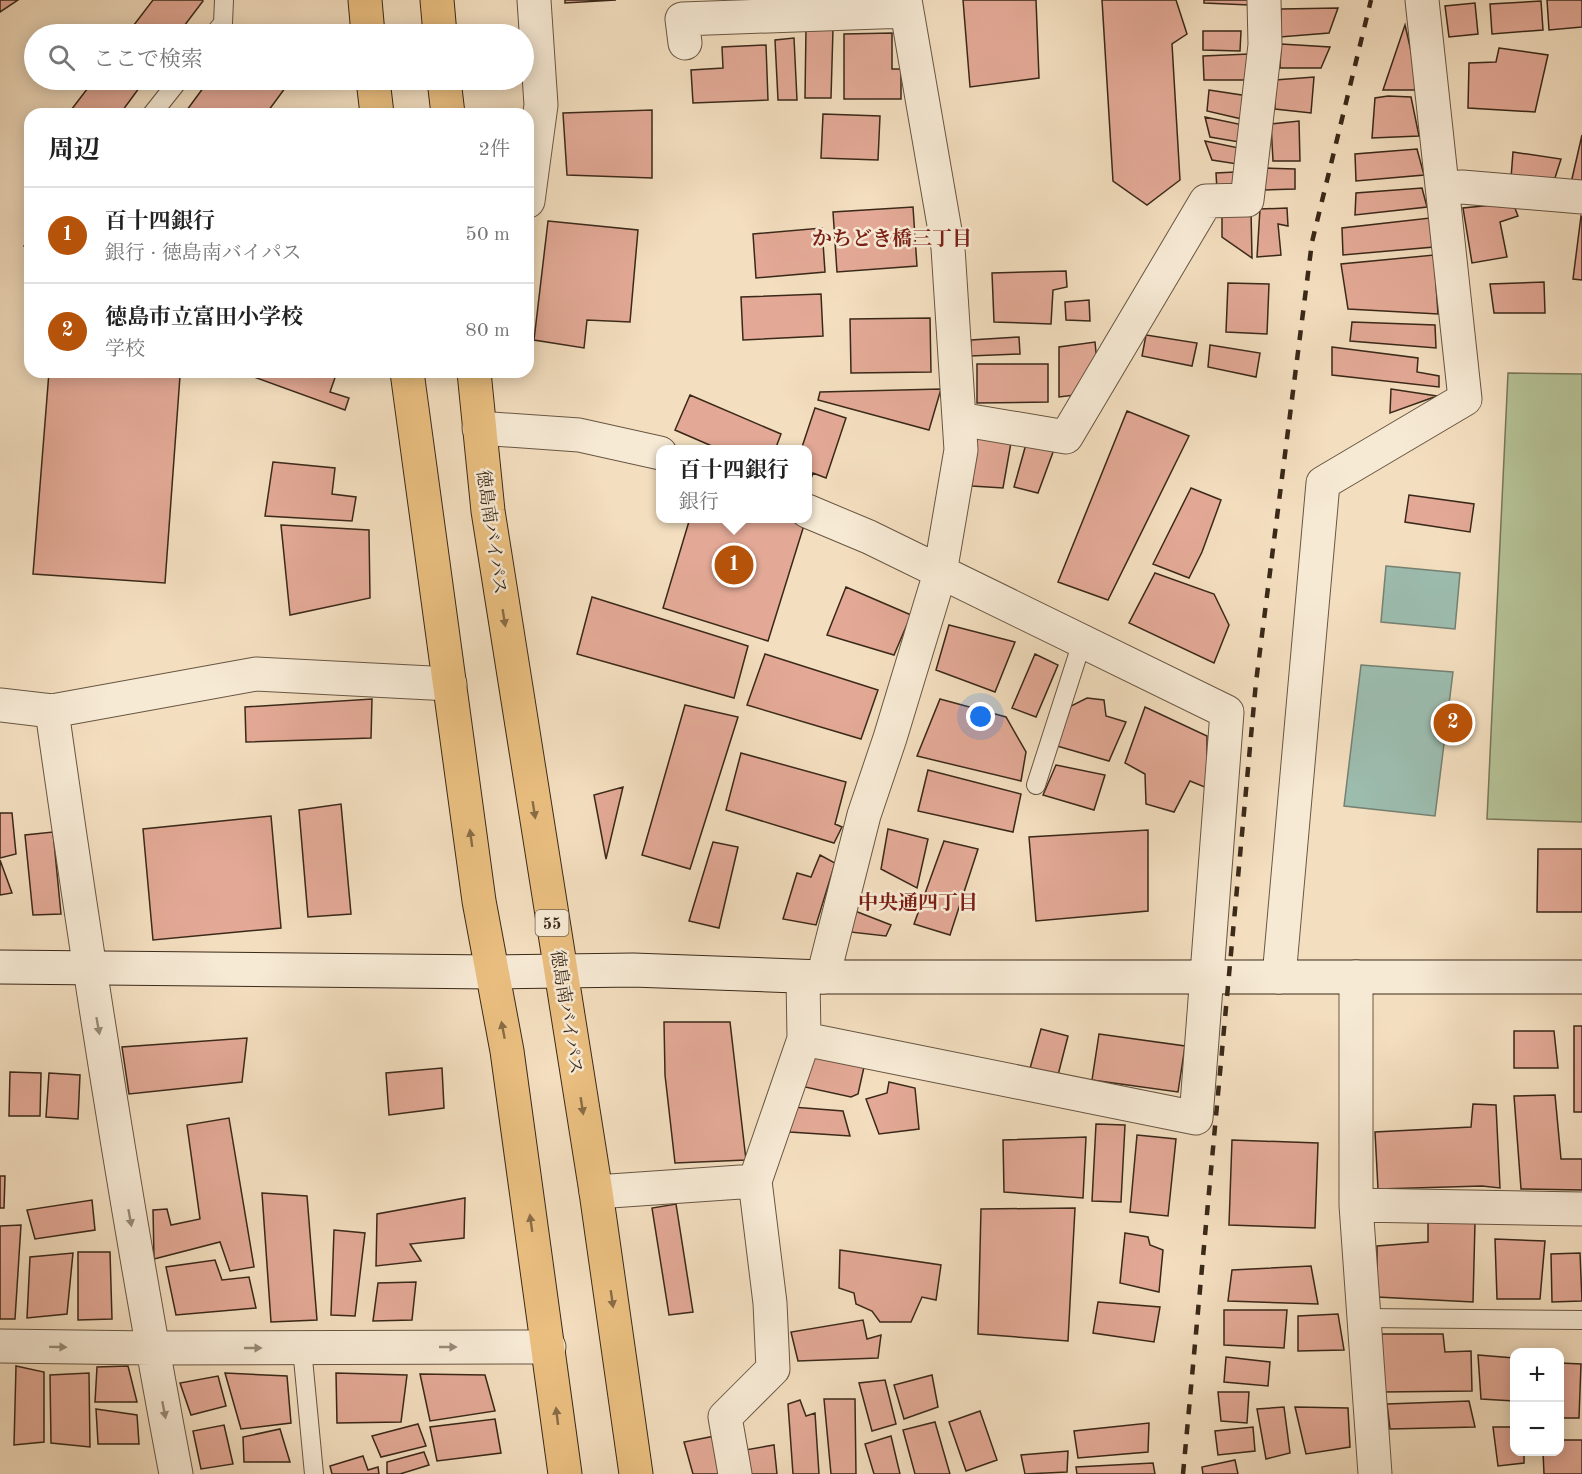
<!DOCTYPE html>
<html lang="ja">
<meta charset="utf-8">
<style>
:root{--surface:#fff;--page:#f6f6f6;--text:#222;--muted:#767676;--line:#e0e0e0;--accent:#b45309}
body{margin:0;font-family:"Old Standard TT","Noto Serif JP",serif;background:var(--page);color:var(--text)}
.controls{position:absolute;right:18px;bottom:18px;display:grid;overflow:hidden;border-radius:12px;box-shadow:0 3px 15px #0003}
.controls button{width:54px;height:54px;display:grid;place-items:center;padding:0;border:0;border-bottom:2px solid var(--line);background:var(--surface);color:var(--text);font:30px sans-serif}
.you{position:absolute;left:981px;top:717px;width:21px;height:21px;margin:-15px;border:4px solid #fff;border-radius:50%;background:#1a73e8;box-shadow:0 0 0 9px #1a73e833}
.badge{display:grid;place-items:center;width:39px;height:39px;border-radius:50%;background:var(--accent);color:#fff;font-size:20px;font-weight:700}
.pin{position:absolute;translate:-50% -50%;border:3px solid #fff;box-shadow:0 2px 6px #0006}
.popup{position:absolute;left:656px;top:445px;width:156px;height:78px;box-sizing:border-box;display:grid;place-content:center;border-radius:12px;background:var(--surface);filter:drop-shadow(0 2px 4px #0005);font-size:20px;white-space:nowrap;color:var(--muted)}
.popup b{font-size:22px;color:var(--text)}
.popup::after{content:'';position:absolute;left:50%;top:100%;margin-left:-12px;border:12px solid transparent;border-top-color:var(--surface)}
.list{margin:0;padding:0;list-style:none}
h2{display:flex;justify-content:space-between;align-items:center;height:78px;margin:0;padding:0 24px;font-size:26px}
h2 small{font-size:20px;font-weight:400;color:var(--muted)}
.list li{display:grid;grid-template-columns:39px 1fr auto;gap:18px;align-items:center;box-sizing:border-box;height:96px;padding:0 24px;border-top:2px solid var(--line)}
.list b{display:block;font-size:22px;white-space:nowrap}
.list p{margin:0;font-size:20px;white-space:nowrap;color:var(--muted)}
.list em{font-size:20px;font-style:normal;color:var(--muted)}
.icon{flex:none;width:33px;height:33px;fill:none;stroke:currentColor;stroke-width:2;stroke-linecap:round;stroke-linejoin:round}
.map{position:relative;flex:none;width:1582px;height:1474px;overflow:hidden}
.search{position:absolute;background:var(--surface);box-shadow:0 3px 15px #0003;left:24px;top:24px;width:510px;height:66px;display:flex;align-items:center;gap:15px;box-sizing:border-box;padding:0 21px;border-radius:33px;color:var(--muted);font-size:22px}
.panel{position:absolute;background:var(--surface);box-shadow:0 3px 15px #0003;left:24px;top:108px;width:510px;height:270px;border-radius:18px}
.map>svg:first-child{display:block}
.green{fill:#b5c296;stroke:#787658;stroke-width:1.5}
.water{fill:#9cbcae;stroke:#758172;stroke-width:1.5}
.building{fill:#e3a996;stroke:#3a2919;stroke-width:1.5}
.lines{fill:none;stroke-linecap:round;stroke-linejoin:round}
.lane-casing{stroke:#685642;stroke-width:20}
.street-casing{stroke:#685642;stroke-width:35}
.secondary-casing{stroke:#3a2919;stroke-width:35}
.highway-casing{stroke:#3a2919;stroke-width:35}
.lane{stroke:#f7ead5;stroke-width:18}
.street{stroke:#f7ead5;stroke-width:33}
.secondary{stroke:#f7ead5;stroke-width:33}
.highway{stroke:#eabf80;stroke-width:33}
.rail{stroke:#3a2919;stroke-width:4.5;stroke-dasharray:10 10;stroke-linecap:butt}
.oneway{fill:#896c47}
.oneway2{fill:#988a77}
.labels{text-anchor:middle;stroke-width:5;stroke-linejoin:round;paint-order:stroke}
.shield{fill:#f7ead5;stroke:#736351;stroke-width:1.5}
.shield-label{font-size:16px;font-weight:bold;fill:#3a2919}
.street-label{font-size:18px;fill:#3a2919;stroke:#f7ead5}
.neighbourhood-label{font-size:20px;font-weight:bold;fill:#7a1f14;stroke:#f7ead5}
</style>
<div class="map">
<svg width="1582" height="1474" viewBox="0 0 1582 1474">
<rect width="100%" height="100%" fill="#f3debf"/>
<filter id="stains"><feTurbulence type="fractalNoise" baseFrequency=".00333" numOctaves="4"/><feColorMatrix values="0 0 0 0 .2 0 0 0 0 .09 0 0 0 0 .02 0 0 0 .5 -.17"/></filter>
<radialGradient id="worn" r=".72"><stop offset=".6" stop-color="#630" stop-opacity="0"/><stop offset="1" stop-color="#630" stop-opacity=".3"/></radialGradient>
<path class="green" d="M 1508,373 L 1582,374 L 1582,822 L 1487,819 Z"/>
<path class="water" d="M 1386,566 L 1460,573 L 1455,629 L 1381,622 Z
M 1361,665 L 1453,672 L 1435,816 L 1344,806 Z"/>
<path class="building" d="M 0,0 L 18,0 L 0,12 Z
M 153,0 L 202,0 L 203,1 L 178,34 L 127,34 Z
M 565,0 L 616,0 L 565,3 Z
M 963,0 L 1036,0 L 1039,78 L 970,87 Z
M 1102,0 L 1176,0 L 1187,34 L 1172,44 L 1180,180 L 1147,205 L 1113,181 Z
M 1204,0 L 1249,0 L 1249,5 L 1204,3 Z
M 1547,0 L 1582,0 L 1582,27 L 1549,30 Z
M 1541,1 L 1543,30 L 1492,34 L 1490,4 Z
M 1475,3 L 1478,34 L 1449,37 L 1445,6 Z
M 1338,8 L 1329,33 L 1280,37 L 1281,9 Z
M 1405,25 L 1420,90 L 1383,90 Z
M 806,28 L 833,29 L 831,98 L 805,98 Z
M 1203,31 L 1241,31 L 1240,51 L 1203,50 Z
M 892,33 L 892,69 L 901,69 L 901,99 L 844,99 L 844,34 Z
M 794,38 L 797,100 L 778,100 L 775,40 Z
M 1281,44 L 1330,47 L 1321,68 L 1280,68 Z
M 766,45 L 768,100 L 693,103 L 691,70 L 723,68 L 722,47 Z
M 1499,48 L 1548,55 L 1535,112 L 1468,108 L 1469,63 L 1496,62 Z
M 1249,54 L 1247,80 L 1204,80 L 1203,56 Z
M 1314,77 L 1311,113 L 1275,109 L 1275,80 Z
M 94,80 L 145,80 L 120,114 L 68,114 Z
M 209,80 L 291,80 L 266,114 L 184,114 Z
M 1209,90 L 1248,96 L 1246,120 L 1207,111 Z
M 1388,96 L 1411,97 L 1419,136 L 1372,138 L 1375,98 Z
M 652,110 L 652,178 L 567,175 L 563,113 Z
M 823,114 L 880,116 L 878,160 L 821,158 Z
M 1205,117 L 1243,125 L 1239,142 L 1210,137 Z
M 1299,121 L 1300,161 L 1273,161 L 1271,124 Z
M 1582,135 L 1582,185 L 1571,183 Z
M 1205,141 L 1239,148 L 1237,164 L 1212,160 Z
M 1417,149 L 1424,175 L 1356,181 L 1355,154 Z
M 1513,152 L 1561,159 L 1554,181 L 1511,178 Z
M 1266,168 L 1295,169 L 1295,189 L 1265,190 Z
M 1235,172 L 1236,190 L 1217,190 L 1216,173 Z
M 1422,188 L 1427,207 L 1355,215 L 1356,193 Z
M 1513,203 L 1518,216 L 1500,222 L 1507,257 L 1472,263 L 1463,208 Z
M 913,207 L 917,266 L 837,272 L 833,212 Z
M 1287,208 L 1288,226 L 1278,224 L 1281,255 L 1257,257 L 1260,209 Z
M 1222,209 L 1251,211 L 1252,258 L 1222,237 Z
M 1581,216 L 1582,217 L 1582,280 L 1573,279 Z
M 1430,218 L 1434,247 L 1343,255 L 1342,228 Z
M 548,221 L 638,230 L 630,322 L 587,320 L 584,348 L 534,340 Z
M 822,228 L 825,272 L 756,278 L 753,234 Z
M 30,236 L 30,250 L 24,246 Z
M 1434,255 L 1438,314 L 1348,309 L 1341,264 Z
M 1066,271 L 1067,287 L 1053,290 L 1051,324 L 994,322 L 992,273 Z
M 1544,282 L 1545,313 L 1494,313 L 1490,284 Z
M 1228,283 L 1269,284 L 1267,334 L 1226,332 Z
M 821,294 L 823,336 L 743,340 L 741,297 Z
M 1089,300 L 1090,321 L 1066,320 L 1065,302 Z
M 930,318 L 931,372 L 851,373 L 850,319 Z
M 1352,322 L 1435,325 L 1436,348 L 1350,341 Z
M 1146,335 L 1197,343 L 1192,366 L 1142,356 Z
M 1019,337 L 1020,354 L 970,356 L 971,340 Z
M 1095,342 L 1097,363 L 1083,394 L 1059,397 L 1059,347 Z
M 1210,345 L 1260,353 L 1256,377 L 1208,367 Z
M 1332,347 L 1418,358 L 1417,372 L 1439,376 L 1439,387 L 1332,375 Z
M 977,364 L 1048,364 L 1048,402 L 977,403 Z
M 49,372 L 120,372 L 180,376 L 165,583 L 33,574 Z
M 240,372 L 337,372 L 330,392 L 349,398 L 345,410 Z
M 941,389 L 929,430 L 818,400 L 820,392 Z
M 1391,389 L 1437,396 L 1390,413 Z
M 690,395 L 781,434 L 775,450 L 721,450 L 675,430 Z
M 815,408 L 846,418 L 826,478 L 813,473 L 807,490 L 807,450 L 801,450 Z
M 1127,411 L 1189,436 L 1108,600 L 1058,582 Z
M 977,433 L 1012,437 L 1003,488 L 972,486 Z
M 1028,437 L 1056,444 L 1038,493 L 1014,487 Z
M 273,462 L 335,468 L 332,494 L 356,497 L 352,521 L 265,516 Z
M 1191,488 L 1221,500 L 1202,552 L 1189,578 L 1153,564 Z
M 1409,495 L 1474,504 L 1470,532 L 1405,522 Z
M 690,518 L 794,518 L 805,522 L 768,641 L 663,608 Z
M 281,525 L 369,530 L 370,598 L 290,615 Z
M 1155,573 L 1214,594 L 1229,625 L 1214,663 L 1129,623 Z
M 846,587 L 911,615 L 894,655 L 827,635 Z
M 592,597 L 748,646 L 734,698 L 577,654 Z
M 949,625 L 1015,642 L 995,692 L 936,670 Z
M 765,654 L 878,690 L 861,739 L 747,705 Z
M 1035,654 L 1058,665 L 1036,717 L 1012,708 Z
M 1087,698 L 1104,700 L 1106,716 L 1126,722 L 1109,761 L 1057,746 L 1071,706 Z
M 372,699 L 371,738 L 246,742 L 245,707 Z
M 940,699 L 1006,717 L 1026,752 L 1021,781 L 917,756 Z
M 685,705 L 738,717 L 690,869 L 642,855 Z
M 1145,707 L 1207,736 L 1207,788 L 1190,781 L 1174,812 L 1146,804 L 1145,774 L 1125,763 Z
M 741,753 L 846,782 L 835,824 L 842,827 L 834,843 L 726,810 Z
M 1056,765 L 1105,775 L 1094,810 L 1043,795 Z
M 928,770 L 1021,794 L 1013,832 L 918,811 Z
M 623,787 L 606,859 L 594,795 Z
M 341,804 L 351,914 L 308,917 L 299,810 Z
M 0,813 L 12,813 L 16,854 L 0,858 Z
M 271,816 L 281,928 L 153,940 L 143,829 Z
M 888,829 L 928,839 L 917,888 L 881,869 Z
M 1148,830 L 1148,911 L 1036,921 L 1029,837 Z
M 53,832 L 61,914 L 33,915 L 25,835 Z
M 944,841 L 978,849 L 950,935 L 914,924 Z
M 713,842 L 738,847 L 719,928 L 689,921 Z
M 1538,849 L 1582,849 L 1582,912 L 1537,912 Z
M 820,855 L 835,863 L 816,925 L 783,919 L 797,873 L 811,877 Z
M 0,860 L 12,893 L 0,895 Z
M 855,911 L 891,925 L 886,936 L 841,931 Z
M 664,1022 L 730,1022 L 746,1160 L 675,1163 L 665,1075 Z
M 1574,1026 L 1582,1026 L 1582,1112 L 1574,1112 Z
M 1041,1029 L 1068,1036 L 1057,1079 L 1029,1072 Z
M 1514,1031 L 1554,1031 L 1558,1068 L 1514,1068 Z
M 1099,1034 L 1185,1046 L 1178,1092 L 1092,1080 Z
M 247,1038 L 242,1082 L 129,1094 L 122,1047 Z
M 811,1056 L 864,1067 L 858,1094 L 851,1097 L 805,1087 Z
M 442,1068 L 444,1108 L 389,1115 L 386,1073 Z
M 10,1072 L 41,1073 L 40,1116 L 9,1116 Z
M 49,1073 L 80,1075 L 78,1119 L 46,1117 Z
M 889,1082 L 915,1088 L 919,1129 L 879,1134 L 866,1099 L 887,1093 Z
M 1555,1095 L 1561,1159 L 1582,1159 L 1582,1190 L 1521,1189 L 1514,1096 Z
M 1473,1104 L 1496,1105 L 1500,1188 L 1482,1186 L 1378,1189 L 1375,1132 L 1471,1127 Z
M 792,1107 L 843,1111 L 850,1136 L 790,1132 Z
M 229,1118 L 254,1267 L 230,1271 L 220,1242 L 154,1259 L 153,1210 L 167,1209 L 171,1225 L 200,1219 L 187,1125 Z
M 1096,1124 L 1125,1125 L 1121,1202 L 1092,1201 Z
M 1137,1135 L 1176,1139 L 1168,1216 L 1130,1212 Z
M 1086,1137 L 1083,1198 L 1004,1192 L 1003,1140 Z
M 1232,1140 L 1318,1143 L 1315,1228 L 1229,1225 Z
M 0,1176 L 5,1176 L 4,1208 L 0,1208 Z
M 262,1193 L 307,1196 L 317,1320 L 271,1322 Z
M 465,1198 L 464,1238 L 410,1244 L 421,1261 L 376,1266 L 377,1214 Z
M 92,1200 L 95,1230 L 35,1239 L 27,1210 Z
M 676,1204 L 693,1312 L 669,1315 L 652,1208 Z
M 1075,1208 L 1068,1341 L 978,1334 L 981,1209 Z
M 1428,1217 L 1475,1222 L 1473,1302 L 1377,1297 L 1377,1246 L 1428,1242 Z
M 21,1225 L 15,1319 L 0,1319 L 0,1226 Z
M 334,1230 L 365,1233 L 355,1316 L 331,1315 Z
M 1125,1233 L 1148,1237 L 1150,1245 L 1163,1250 L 1159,1292 L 1120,1283 Z
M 1495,1239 L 1545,1241 L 1540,1299 L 1497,1299 Z
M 840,1250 L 941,1265 L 936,1300 L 922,1297 L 911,1322 L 880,1322 L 872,1311 L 856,1304 L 854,1293 L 839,1288 Z
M 78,1252 L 110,1252 L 112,1319 L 78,1320 Z
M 73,1253 L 67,1314 L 27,1318 L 30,1257 Z
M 1580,1253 L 1582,1301 L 1552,1302 L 1551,1254 Z
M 215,1260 L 222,1280 L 249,1277 L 256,1308 L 176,1315 L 166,1267 Z
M 1311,1266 L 1318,1304 L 1228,1301 L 1232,1270 Z
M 416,1282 L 412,1320 L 373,1321 L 378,1283 Z
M 1098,1302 L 1160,1307 L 1154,1342 L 1093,1333 Z
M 1224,1310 L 1287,1310 L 1284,1348 L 1224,1345 Z
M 1338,1314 L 1344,1350 L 1298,1351 L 1298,1316 Z
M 863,1320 L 867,1339 L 881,1335 L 878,1358 L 798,1361 L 791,1332 Z
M 1380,1334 L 1443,1334 L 1445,1352 L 1471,1351 L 1472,1391 L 1383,1392 Z
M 1478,1355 L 1514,1358 L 1514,1401 L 1481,1399 Z
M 1226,1357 L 1270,1362 L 1268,1386 L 1224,1382 Z
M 1560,1363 L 1581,1364 L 1579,1418 L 1560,1418 Z
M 16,1366 L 44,1372 L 44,1442 L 14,1445 Z
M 128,1366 L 137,1402 L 95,1402 L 97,1367 Z
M 89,1373 L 90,1447 L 51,1443 L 50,1375 Z
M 225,1373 L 287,1376 L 291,1423 L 241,1429 Z
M 336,1373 L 407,1375 L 401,1422 L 337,1423 Z
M 420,1374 L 485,1375 L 495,1411 L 430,1421 Z
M 932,1375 L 938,1407 L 904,1419 L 894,1385 Z
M 218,1376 L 226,1406 L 191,1415 L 180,1383 Z
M 885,1380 L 896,1424 L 872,1431 L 859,1383 Z
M 1218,1392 L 1249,1392 L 1247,1423 L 1221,1421 Z
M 824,1399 L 855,1399 L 856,1474 L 831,1474 Z
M 800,1400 L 806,1416 L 815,1413 L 819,1474 L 793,1474 L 788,1404 Z
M 1469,1401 L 1475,1427 L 1390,1429 L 1387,1404 Z
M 1284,1407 L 1290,1453 L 1266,1459 L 1257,1409 Z
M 1295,1407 L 1348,1408 L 1350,1447 L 1306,1454 Z
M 96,1409 L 137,1415 L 139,1444 L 98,1444 Z
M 980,1411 L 997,1460 L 966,1471 L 949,1422 Z
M 495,1419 L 501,1453 L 437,1461 L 430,1427 Z
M 935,1422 L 950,1474 L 915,1474 L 903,1430 Z
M 1149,1423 L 1148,1452 L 1078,1458 L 1074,1431 Z
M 418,1424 L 426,1446 L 381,1457 L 372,1436 Z
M 224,1425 L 233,1464 L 201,1469 L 193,1431 Z
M 1253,1427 L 1255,1451 L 1218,1455 L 1215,1431 Z
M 1493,1427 L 1514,1427 L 1514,1452 L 1524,1452 L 1524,1463 L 1498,1466 Z
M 280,1429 L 290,1462 L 244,1462 L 243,1437 Z
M 715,1436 L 722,1474 L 693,1474 L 684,1442 Z
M 891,1436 L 900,1474 L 874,1474 L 865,1444 Z
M 1560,1440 L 1582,1440 L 1582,1474 L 1544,1474 L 1543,1452 L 1560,1452 Z
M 774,1445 L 777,1474 L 749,1474 L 745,1450 Z
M 1068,1451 L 1067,1472 L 1025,1474 L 1021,1455 Z
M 424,1452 L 429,1465 L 400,1474 L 387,1474 L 387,1462 Z
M 363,1456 L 368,1470 L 378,1467 L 379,1474 L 332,1474 L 330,1466 Z
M 1235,1460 L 1238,1474 L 1203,1474 L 1202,1467 Z
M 1153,1463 L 1155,1474 L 1077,1474 L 1076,1467 Z"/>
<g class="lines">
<defs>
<path id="lane" d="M 214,34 L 223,23 L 224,0
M 152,114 L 179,80
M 1036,785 L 1082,642
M 1366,1318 L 1582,1320
M 302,1348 L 314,1474"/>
<path id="street" d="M 685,43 L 682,19 L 907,11
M 1443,188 L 1462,187 L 1582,197
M 528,201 L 541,105 L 534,0
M 959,419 L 1066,437 L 1206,201 L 1247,200 L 1265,45 L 1264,0
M 479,428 L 579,435 L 660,453
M 0,705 L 52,711 L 256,674 L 450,684
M 52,711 C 88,966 128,1221 176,1474
M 803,977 L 804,1039 L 1196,1118 L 1227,712 L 869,537 L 807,511
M 823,977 L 864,815 L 890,738 L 940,573 L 961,450 L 948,248 L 905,0
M 1279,977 L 1323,483 L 1465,399 L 1422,0
M 1356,977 L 1356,1205 L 1375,1474
M 596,1192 L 755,1181
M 1356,1205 L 1582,1209
M 0,1346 L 152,1348 L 549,1347
M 735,1474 L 725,1417 L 773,1369 L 770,1303 L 755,1181 L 804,1039"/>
<path id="secondary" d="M 0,967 L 493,972 L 633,970 L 823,977 L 1582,977"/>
<path id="highway" d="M 365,0 L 368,34
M 437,0 L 440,34
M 373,80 L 377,114
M 444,80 L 448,114
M 407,372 L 479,901 L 507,1051 L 565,1474
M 474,372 L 488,511 L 596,1192 L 636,1474"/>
</defs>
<use href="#lane" class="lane-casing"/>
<use href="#street" class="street-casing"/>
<use href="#secondary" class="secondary-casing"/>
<use href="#highway" class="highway-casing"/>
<use href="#lane" class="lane"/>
<use href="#street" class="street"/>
<use href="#secondary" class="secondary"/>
<use href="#highway" class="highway"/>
<path class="rail" d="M 1183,1474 L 1256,682 L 1312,242 L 1371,0"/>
</g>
<defs><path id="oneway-solid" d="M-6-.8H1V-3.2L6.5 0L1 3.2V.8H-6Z" transform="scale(1.5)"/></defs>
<g class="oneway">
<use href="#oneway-solid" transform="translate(504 618) rotate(81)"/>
<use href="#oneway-solid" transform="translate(534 810) rotate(81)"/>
<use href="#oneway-solid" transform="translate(471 838) rotate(-98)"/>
<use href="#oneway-solid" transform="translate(503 1030) rotate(-101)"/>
<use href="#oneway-solid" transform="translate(582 1106) rotate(81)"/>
<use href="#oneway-solid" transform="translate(531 1223) rotate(-98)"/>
<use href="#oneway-solid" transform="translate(612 1299) rotate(82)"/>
<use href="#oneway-solid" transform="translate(557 1416) rotate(-97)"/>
</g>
<g class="oneway2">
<use href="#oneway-solid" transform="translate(98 1026) rotate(80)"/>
<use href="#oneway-solid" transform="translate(130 1218) rotate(80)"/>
<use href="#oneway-solid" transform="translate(58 1347) rotate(1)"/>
<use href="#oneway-solid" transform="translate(448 1347)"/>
<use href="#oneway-solid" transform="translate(253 1348)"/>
<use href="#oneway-solid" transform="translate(164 1410) rotate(79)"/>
</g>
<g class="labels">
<rect class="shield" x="535.5" y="910" width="33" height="26" rx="4.5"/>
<g class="shield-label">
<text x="552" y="929">55</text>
</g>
<g class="street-label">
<text transform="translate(492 532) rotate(82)" y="6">徳島南バイパス</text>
<text transform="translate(567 1012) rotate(81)" y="6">徳島南バイパス</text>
</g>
<g class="neighbourhood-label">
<text x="892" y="245">かちどき橋三丁目</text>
<text x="918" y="909">中央通四丁目</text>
</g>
</g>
<rect width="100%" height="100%" filter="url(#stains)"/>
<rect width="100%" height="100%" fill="url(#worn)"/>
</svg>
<div class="controls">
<button>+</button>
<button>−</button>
</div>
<div class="you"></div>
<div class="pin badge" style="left:734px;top:565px">1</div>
<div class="popup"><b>百十四銀行</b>銀行</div>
<div class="pin badge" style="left:1453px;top:723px">2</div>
<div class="search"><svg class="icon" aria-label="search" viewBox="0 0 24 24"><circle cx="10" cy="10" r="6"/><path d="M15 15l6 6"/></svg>ここで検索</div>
<section class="panel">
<h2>周辺<small>2件</small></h2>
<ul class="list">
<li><span class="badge">1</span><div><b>百十四銀行</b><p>銀行 · 徳島南バイパス</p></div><em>50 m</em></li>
<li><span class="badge">2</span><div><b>徳島市立富田小学校</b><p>学校</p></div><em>80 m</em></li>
</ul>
</section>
</div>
